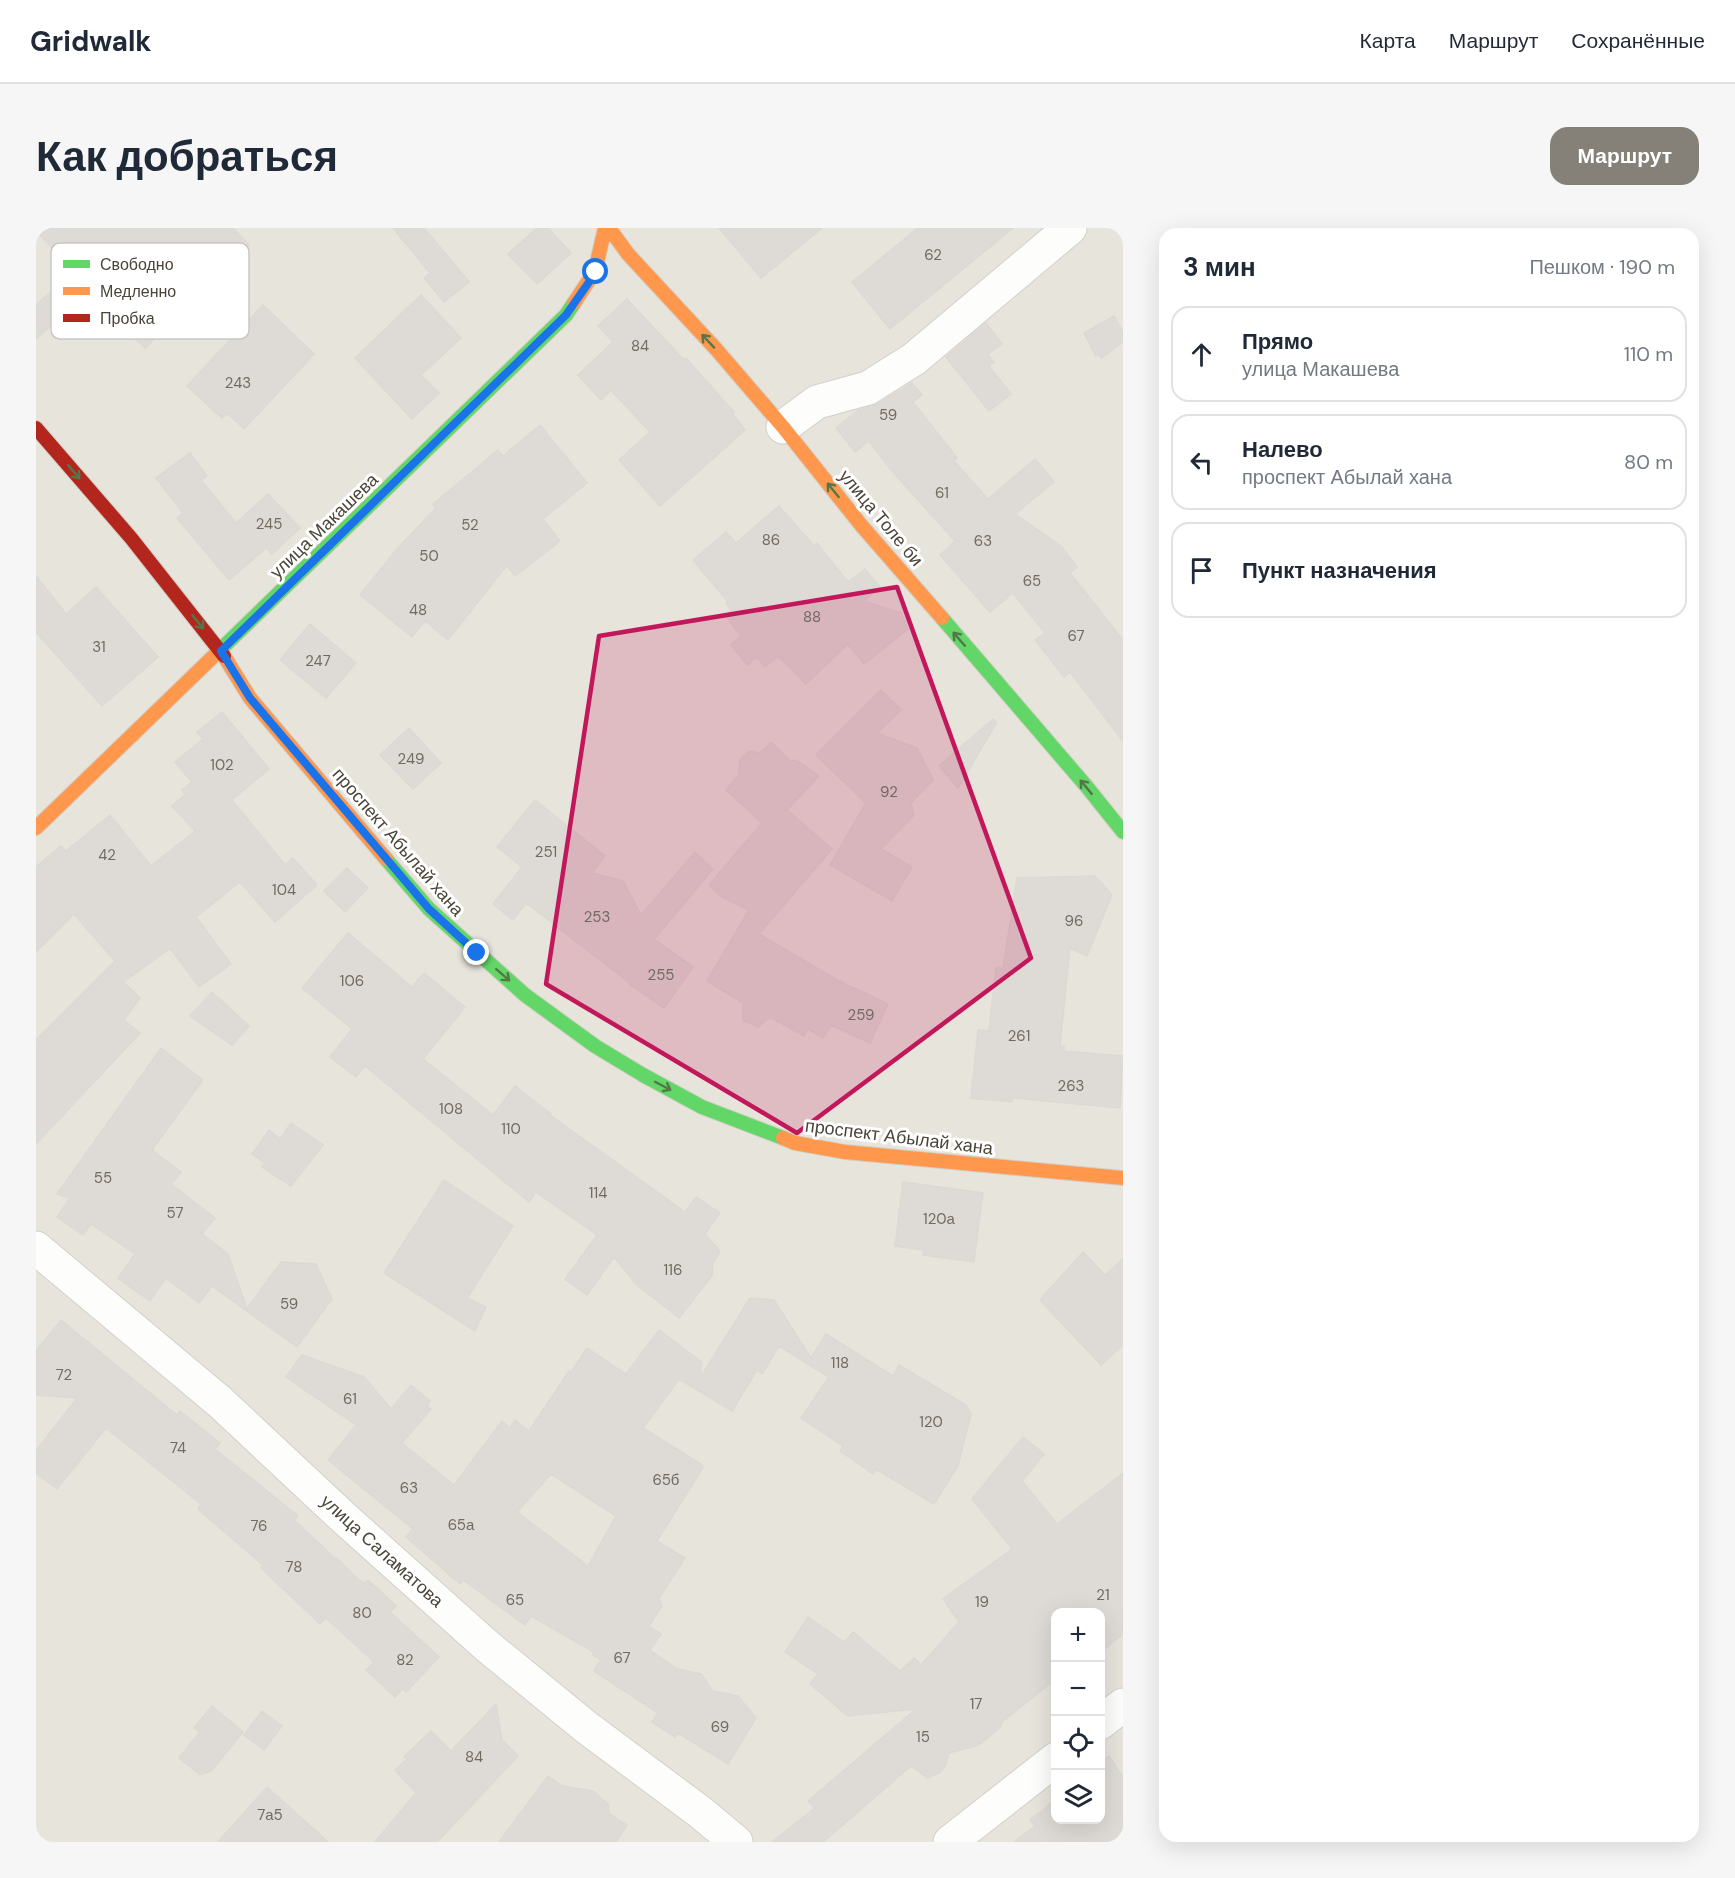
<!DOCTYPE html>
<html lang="ru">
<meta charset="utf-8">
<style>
:root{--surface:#fff;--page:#f6f6f7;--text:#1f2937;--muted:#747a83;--line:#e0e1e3;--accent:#868178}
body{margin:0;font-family:"DM Sans",sans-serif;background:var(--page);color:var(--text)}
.controls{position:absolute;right:18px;bottom:18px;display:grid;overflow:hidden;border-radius:12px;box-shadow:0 6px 24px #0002}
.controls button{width:54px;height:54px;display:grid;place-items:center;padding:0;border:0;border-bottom:2px solid var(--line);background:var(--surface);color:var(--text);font:30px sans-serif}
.stop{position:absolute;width:18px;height:18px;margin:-14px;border:4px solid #1a73e8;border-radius:50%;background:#fff}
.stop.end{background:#1a73e8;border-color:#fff;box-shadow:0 2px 6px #0008}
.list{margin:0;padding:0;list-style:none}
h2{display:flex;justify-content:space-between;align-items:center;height:78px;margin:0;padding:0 24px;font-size:26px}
h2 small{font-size:20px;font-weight:400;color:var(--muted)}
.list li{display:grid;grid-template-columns:39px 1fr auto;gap:18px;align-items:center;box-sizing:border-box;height:96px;margin:0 12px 12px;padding:0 12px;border:2px solid var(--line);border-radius:18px}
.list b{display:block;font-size:22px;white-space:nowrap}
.list p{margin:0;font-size:20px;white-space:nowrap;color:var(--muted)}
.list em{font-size:20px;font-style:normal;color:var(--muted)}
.icon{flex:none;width:33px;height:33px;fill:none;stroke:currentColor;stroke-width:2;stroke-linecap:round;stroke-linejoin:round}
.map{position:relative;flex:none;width:1087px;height:1614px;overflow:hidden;border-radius:18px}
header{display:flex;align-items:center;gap:36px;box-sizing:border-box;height:84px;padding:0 30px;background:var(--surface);border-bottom:2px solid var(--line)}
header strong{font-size:28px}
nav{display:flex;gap:33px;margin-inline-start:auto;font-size:21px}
.intro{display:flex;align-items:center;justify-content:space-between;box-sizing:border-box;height:144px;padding:0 36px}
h1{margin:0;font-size:42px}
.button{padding:15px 27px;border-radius:18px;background:var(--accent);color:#fff;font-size:21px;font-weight:700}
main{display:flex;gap:36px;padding:0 36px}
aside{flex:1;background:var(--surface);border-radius:18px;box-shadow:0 6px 24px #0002}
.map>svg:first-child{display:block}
.residential{fill:#e7e4dc;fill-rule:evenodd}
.building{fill:#dedbd6;stroke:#dcd9d4;stroke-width:1.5;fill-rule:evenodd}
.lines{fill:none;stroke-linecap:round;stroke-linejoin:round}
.street-casing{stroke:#d2d0cb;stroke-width:35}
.fast-casing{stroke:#d3cfc5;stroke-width:16}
.slow-casing{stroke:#d3cfc5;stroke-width:16}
.jam-casing{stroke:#d3cfc5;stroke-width:16}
.street{stroke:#fdfdfc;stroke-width:33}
.fast{stroke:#63d668;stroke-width:14}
.slow{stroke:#ff974d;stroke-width:14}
.jam{stroke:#b3261e;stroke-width:14}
.oneway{stroke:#537749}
.route{stroke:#1a73e8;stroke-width:8}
.marked{fill:#c2185b;fill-opacity:0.2;stroke:#c2185b;stroke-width:4.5;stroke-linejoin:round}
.labels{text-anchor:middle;stroke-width:6;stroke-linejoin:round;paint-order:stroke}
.number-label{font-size:15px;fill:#706a61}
.street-label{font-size:18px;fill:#4b4439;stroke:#fff}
.key{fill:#fff;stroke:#c9c7c4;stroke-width:1.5}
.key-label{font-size:16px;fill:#4b4439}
</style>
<header>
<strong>Gridwalk</strong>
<nav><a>Карта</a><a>Маршрут</a><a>Сохранённые</a></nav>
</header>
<div class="intro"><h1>Как добраться</h1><a class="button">Маршрут</a></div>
<main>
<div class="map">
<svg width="1087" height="1614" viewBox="0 0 1087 1614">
<rect width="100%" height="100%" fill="#f4f2ee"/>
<path class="residential" d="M 0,0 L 1087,0 L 1087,1614 L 0,1614 ZM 1020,1384 L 1064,1384 L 1064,1592 L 1020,1592 Z"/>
<path class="building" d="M 0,0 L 197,0 L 213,17 L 109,120 L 67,81 L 51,95 L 35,79 L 0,111 L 0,77 L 38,43 L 0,3 Z
M 357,0 L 388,0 L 433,54 L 408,74 L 388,50 L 394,45 Z
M 501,0 L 512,0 L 535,25 L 501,56 L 472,26 Z
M 683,0 L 786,0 L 725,50 Z
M 882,0 L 977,0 L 854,101 L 816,54 Z
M 385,67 L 425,110 L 385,147 L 403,165 L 376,191 L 319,130 Z
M 591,71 L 648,132 L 650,130 L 698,184 L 696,185 L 709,202 L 624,278 L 583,232 L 614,204 L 575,162 L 565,172 L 542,147 L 577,114 L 562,98 Z
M 227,77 L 278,126 L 208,201 L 191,185 L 186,190 L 151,158 Z
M 1078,88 L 1087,104 L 1087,114 L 1065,130 L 1063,126 L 1060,128 L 1048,105 Z
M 950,95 L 966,116 L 952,126 L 958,134 L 953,138 L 975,166 L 953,183 L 910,129 Z
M 876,155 L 886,167 L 877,174 L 921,230 L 918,233 L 952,271 L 999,231 L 1018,254 L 979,286 L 1025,318 L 1041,339 L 1034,345 L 1087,412 L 1087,513 L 1034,444 L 1028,449 L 999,412 L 1009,405 L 977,365 L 954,384 L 904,327 L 919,313 L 855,242 L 833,213 L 819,224 L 800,200 L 823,182 L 842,176 Z
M 504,197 L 551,255 L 507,291 L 524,313 L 479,348 L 471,337 L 412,412 L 389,393 L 376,409 L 324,367 L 361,321 L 400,280 L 397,276 L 462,222 L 467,228 Z
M 154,225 L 171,248 L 165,252 L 200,295 L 232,266 L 264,300 L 236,326 L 230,320 L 193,352 L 141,290 L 147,285 L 120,250 Z
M 743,278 L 778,318 L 781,315 L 812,354 L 829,341 L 844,359 L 828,373 L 865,385 L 872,401 L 828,436 L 812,416 L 770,456 L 742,428 L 729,439 L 721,429 L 711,437 L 695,417 L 705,408 L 689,387 L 695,382 L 690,375 L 692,374 L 657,332 L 690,304 L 700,315 Z
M 0,348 L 30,386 L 60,359 L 122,429 L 66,478 L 0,404 Z
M 274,396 L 320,435 L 290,470 L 244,432 Z
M 845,462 L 865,482 L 841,505 L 881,520 L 897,552 L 875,575 L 878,587 L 845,621 L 876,639 L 856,673 L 794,637 L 830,575 L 780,527 Z
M 186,484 L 233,541 L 196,572 L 249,637 L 257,630 L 281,657 L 239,694 L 204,654 L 160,689 L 195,736 L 163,759 L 134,720 L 88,754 L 104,770 L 88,792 L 104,805 L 0,916 L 0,812 L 79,733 L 38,686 L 0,724 L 0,639 L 25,618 L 30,623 L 74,587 L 115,638 L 159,603 L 136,578 L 149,567 L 146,562 L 156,554 L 139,534 L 167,511 L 161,504 Z
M 957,491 L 961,494 L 922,560 L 903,538 Z
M 373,500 L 405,535 L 377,561 L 344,527 Z
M 735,514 L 754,533 L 760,532 L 783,548 L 751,582 L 796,621 L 723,706 L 803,753 L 852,776 L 834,815 L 795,797 L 787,810 L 772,801 L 768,808 L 734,789 L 722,799 L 707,792 L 707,775 L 671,753 L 713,682 L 686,669 L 673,657 L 726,595 L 690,562 L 702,548 L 704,532 L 713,523 L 724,525 Z
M 499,572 L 569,628 L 556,645 L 587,653 L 605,687 L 659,624 L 677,641 L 618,711 L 657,739 L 628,780 L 593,756 L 594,755 L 490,675 L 477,692 L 457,676 L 486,639 L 461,619 Z
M 311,640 L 332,660 L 309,684 L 288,663 Z
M 1059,648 L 1076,667 L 1051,728 L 1034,720 L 1024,818 L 1028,818 L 1028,823 L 1087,828 L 1084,880 L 976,870 L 976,874 L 935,870 L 942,802 L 953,803 L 960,740 L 967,740 L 981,650 Z
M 312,705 L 376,759 L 388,745 L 429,779 L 387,831 L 457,887 L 479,858 L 515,886 L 514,887 L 649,984 L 660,969 L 684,985 L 669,1006 L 684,1023 L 677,1036 L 676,1048 L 643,1090 L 601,1057 L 578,1029 L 551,1067 L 529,1051 L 561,1007 L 500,964 L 493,974 L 329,838 L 320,849 L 294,829 L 316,801 L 266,760 Z
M 176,764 L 213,798 L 196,817 L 154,788 Z
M 125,820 L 167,852 L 116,922 L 145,944 L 135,956 L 179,990 L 166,1006 L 192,1026 L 211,1081 L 245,1034 L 280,1036 L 296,1071 L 261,1119 L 176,1058 L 163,1075 L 130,1050 L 114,1073 L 82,1050 L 99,1026 L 55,996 L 47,1007 L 21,989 L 34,970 L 21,966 Z
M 255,895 L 287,917 L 255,958 L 226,939 L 229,935 L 216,926 L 233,902 L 244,911 Z
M 408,952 L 477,998 L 431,1070 L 450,1079 L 439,1103 L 348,1045 Z
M 867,954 L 947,965 L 938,1034 L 887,1027 L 888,1022 L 859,1018 Z
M 1047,1024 L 1069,1047 L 1087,1031 L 1087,1117 L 1065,1137 L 1004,1072 Z
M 714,1070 L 738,1072 L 775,1130 L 790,1106 L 857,1148 L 863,1137 L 930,1177 L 935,1186 L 922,1238 L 898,1276 L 840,1241 L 837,1246 L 804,1223 L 807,1218 L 765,1190 L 793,1149 L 743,1118 L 726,1146 L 721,1142 L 696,1183 L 643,1151 L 607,1200 L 668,1238 L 621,1313 L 649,1330 L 623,1370 L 626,1378 L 613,1398 L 625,1406 L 614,1422 L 641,1441 L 665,1446 L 677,1463 L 702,1468 L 720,1490 L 692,1536 L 642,1505 L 639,1509 L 616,1494 L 622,1485 L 558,1443 L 565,1432 L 557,1427 L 558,1424 L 495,1388 L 489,1397 L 427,1352 L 424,1356 L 370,1309 L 377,1301 L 292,1232 L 320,1197 L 250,1149 L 266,1127 L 328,1149 L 355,1181 L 375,1157 L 394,1173 L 391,1178 L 395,1181 L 366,1215 L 418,1257 L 466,1193 L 474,1200 L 479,1192 L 493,1203 L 533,1143 L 535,1144 L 551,1120 L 590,1146 L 623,1102 L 666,1134 L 664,1150 ZM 515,1246 L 580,1288 L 552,1338 L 481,1284 Z
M 25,1092 L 141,1187 L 144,1183 L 184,1215 L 179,1221 L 262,1288 L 258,1292 L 300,1331 L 301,1330 L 322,1351 L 328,1355 L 332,1352 L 360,1378 L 354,1384 L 403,1429 L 370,1464 L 367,1460 L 359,1469 L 330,1442 L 338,1434 L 290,1390 L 284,1396 L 225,1340 L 227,1337 L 162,1281 L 165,1276 L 70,1200 L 21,1261 L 0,1245 L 0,1223 L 41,1170 L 0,1167 L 0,1123 Z
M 987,1209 L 1008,1226 L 986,1253 L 1021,1296 L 1087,1245 L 1087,1406 L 1065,1424 L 1065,1384 L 1020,1384 L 1020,1458 L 1016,1454 L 966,1494 L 964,1499 L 943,1517 L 913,1525 L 910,1537 L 904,1545 L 891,1550 L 875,1538 L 787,1614 L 736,1614 L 779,1580 L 772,1573 L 880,1481 L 812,1488 L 774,1456 L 782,1446 L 749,1424 L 772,1389 L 808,1414 L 817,1404 L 864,1443 L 878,1430 L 885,1437 L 923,1394 L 907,1371 L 976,1321 L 936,1271 Z
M 460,1476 L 466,1512 L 482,1528 L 401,1614 L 339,1614 L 380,1565 L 359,1542 L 371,1531 L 368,1529 L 395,1503 L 415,1523 Z
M 176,1478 L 207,1504 L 175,1543 L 164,1547 L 143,1530 L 164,1504 L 158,1500 Z
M 226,1483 L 246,1498 L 228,1522 L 208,1507 Z
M 1073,1528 L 1087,1549 L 1087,1614 L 978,1614 L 999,1598 L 994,1592 L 1020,1571 L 1020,1592 L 1065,1592 L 1065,1534 Z
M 512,1548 L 526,1558 L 557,1563 L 572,1576 L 573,1586 L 591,1597 L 580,1614 L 463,1614 Z
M 231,1559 L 292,1614 L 182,1614 Z"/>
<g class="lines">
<defs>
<path id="street" d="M 747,199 L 781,174 L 832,160 L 878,131 L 1034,0
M 0,1020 L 184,1174 L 308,1290 L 451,1418 L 550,1499 L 664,1584 L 700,1614
M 1064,1495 L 1087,1477
M 914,1614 L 1020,1531"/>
<path id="fast" d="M 906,390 L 1051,559 L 1087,604
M 183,423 L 530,87 L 538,75
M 350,631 L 393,681 L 489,767 L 559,818 L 607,847 L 666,879 L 747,910"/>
<path id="slow" d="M 573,0 L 592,26 L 680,121 L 747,199 L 825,297 L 906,390
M 538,75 L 559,43 L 569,0
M 188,428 L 214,470 L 350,631
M 0,600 L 183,423
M 747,910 L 759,915 L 809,924 L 1087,950"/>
<path id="jam" d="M 0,200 L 95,310 L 188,428"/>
</defs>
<use href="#street" class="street-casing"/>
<use href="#fast" class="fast-casing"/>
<use href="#slow" class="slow-casing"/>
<use href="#jam" class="jam-casing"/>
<use href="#street" class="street"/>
<use href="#fast" class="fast"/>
<use href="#slow" class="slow"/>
<use href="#jam" class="jam"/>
</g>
<defs><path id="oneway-shaft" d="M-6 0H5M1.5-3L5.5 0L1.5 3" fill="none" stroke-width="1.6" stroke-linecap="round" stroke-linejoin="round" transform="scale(1.5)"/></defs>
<g class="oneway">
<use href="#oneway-shaft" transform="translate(672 113) rotate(-133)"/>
<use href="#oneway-shaft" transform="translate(38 244) rotate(50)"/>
<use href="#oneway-shaft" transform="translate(797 262) rotate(-129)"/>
<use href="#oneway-shaft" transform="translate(162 394) rotate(51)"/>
<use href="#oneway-shaft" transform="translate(923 411) rotate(-131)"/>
<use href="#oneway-shaft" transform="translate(1050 559) rotate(-130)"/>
<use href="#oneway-shaft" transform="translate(467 747) rotate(41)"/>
<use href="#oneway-shaft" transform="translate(627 858) rotate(28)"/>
</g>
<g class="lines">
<path class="route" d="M 441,725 L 393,681 L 214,470 L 185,423 L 530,87 L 560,44"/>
</g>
<path class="marked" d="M 861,359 L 995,730 L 761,905 L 510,756 L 563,408 Z"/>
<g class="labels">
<g class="number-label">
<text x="897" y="32">62</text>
<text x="604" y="123">84</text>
<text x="202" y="160">243</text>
<text x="852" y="192">59</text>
<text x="906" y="270">61</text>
<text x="233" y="301">245</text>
<text x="434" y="302">52</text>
<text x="735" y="317">86</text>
<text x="947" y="318">63</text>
<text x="393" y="333">50</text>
<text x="996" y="358">65</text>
<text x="382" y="387">48</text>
<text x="776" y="394">88</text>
<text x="1040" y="413">67</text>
<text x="63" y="424">31</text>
<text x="282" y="438">247</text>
<text x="375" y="536">249</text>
<text x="186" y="542">102</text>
<text x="853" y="569">92</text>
<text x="510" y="629">251</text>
<text x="71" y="632">42</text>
<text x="248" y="667">104</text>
<text x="561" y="694">253</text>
<text x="1038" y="698">96</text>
<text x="625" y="752">255</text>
<text x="316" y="758">106</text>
<text x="825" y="792">259</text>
<text x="983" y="813">261</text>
<text x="1035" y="863">263</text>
<text x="415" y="886">108</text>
<text x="475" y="906">110</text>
<text x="67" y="955">55</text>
<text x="562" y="970">114</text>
<text x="139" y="990">57</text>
<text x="903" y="996">120а</text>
<text x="637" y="1047">116</text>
<text x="253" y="1081">59</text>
<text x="804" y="1140">118</text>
<text x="28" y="1152">72</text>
<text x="314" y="1176">61</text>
<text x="895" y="1199">120</text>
<text x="142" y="1225">74</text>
<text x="630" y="1257">65б</text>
<text x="373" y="1265">63</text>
<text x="425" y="1302">65а</text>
<text x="223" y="1303">76</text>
<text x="258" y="1344">78</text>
<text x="1067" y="1372">21</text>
<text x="479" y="1377">65</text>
<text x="946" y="1379">19</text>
<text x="326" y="1390">80</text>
<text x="586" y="1435">67</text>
<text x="369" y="1437">82</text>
<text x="940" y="1481">17</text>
<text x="684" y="1504">69</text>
<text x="887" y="1514">15</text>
<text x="438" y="1534">84</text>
<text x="234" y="1592">7а5</text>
</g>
<g class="street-label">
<text transform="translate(845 290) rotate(50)" y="6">улица Толе би</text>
<text transform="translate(288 298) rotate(-44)" y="6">улица Макашева</text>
<text transform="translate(362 614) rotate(49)" y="6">проспект Абылай хана</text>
<text transform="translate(863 909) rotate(7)" y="6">проспект Абылай хана</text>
<text transform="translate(346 1323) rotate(42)" y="6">улица Саламатова</text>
</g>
</g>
<rect x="15" y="15" width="198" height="96" rx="9" class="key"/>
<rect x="27" y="32" width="27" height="8" fill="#63d668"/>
<rect x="27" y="59" width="27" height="8" fill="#ff974d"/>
<rect x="27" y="86" width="27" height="8" fill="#b3261e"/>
<g class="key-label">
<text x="64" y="42">Свободно</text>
<text x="64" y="69">Медленно</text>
<text x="64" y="96">Пробка</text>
</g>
</svg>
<div class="controls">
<button>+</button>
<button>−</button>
<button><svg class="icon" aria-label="locate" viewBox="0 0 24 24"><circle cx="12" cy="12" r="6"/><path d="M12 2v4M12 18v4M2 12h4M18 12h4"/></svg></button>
<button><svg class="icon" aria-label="layers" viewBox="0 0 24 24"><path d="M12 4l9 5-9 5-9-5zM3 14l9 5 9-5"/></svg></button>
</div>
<div class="stop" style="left:560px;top:44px"></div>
<div class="stop end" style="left:441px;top:725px"></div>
</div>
<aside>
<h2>3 мин<small>Пешком · 190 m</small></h2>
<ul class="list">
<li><svg class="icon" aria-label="ahead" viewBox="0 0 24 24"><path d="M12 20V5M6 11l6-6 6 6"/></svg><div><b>Прямо</b><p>улица Макашева</p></div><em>110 m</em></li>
<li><svg class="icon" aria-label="left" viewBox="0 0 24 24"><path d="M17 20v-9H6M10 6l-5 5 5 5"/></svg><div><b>Налево</b><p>проспект Абылай хана</p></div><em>80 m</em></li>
<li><svg class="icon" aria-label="arrive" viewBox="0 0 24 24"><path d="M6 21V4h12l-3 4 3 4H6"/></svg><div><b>Пункт назначения</b></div></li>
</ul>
</aside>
</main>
